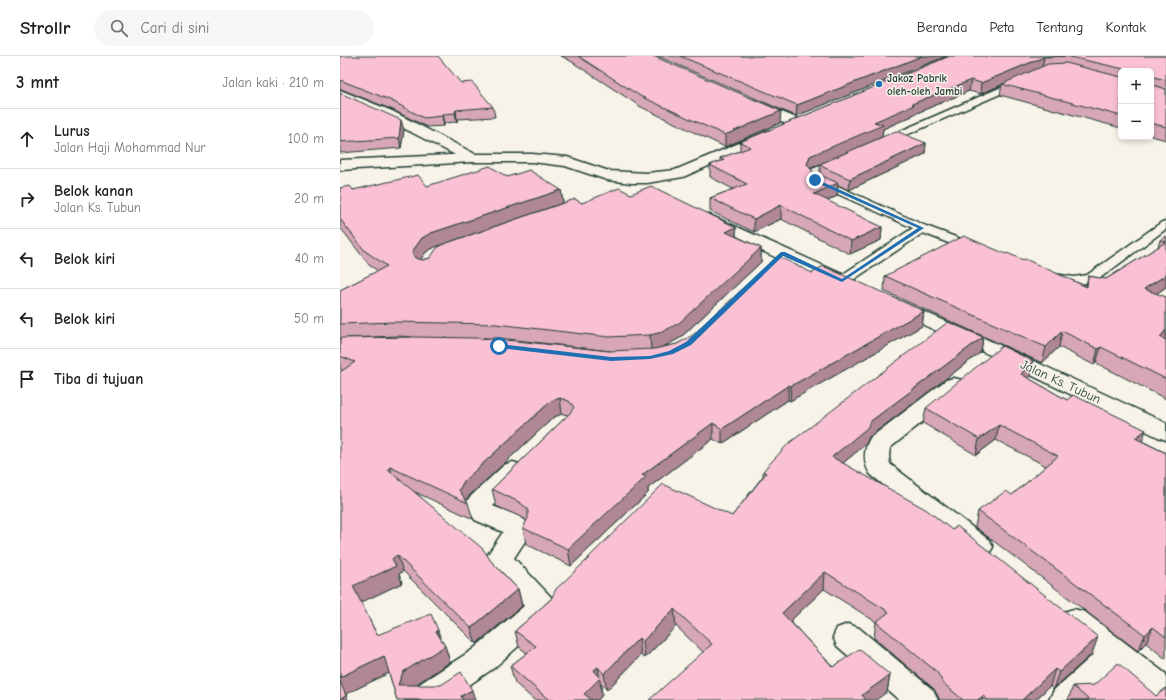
<!DOCTYPE html>
<html lang="id">
<meta charset="utf-8">
<style>
:root{--surface:#fff;--page:#f6f6f6;--text:#202124;--muted:#757577;--line:#e0e0e0}
body{margin:0;font-family:"Comic Neue",sans-serif;background:var(--page);color:var(--text)}
.controls{position:absolute;right:12px;top:12px;display:grid;overflow:hidden;border-radius:6px;box-shadow:0 2px 6px #0003}
.controls button{width:36px;height:36px;display:grid;place-items:center;padding:0;border:0;border-bottom:1px solid var(--line);background:var(--surface);color:var(--text);font:20px sans-serif}
.stop{position:absolute;width:12px;height:12px;margin:-9px;border:3px solid #1f6fb2;border-radius:50%;background:#fff}
.stop.end{background:#1f6fb2;border-color:#fff;box-shadow:0 1px 4px #0008}
.list{margin:0;padding:0;list-style:none}
h2{display:flex;justify-content:space-between;align-items:center;height:52px;margin:0;padding:0 16px;font-size:17px}
h2 small{font-size:13px;font-weight:400;color:var(--muted)}
.list li{display:grid;grid-template-columns:26px 1fr auto;gap:12px;align-items:center;box-sizing:border-box;height:60px;padding:0 16px;border-top:1px solid var(--line)}
.list b{display:block;font-size:15px;white-space:nowrap}
.list p{margin:0;font-size:13px;white-space:nowrap;color:var(--muted)}
.list em{font-size:13px;font-style:normal;color:var(--muted)}
.icon{flex:none;width:22px;height:22px;fill:none;stroke:currentColor;stroke-width:2;stroke-linecap:round;stroke-linejoin:round}
.map{position:relative;flex:none;width:826px;height:644px;overflow:hidden}
header{display:flex;align-items:center;gap:24px;box-sizing:border-box;height:56px;padding:0 20px;background:var(--surface);border-bottom:1px solid var(--line)}
header strong{font-size:19px}
nav{display:flex;gap:22px;margin-inline-start:auto;font-size:14px}
.search{width:280px;height:36px;background:var(--page);display:flex;align-items:center;gap:10px;box-sizing:border-box;padding:0 14px;border-radius:22px;color:var(--muted);font-size:15px}
main{display:flex}
aside{flex:1;background:var(--surface)}
.map>svg:first-child{display:block}
.lines{fill:none;stroke-linecap:round;stroke-linejoin:round}
.lane-casing{stroke:#1f3d34;stroke-width:3}
.street-casing{stroke:#1f3d34;stroke-width:3}
.secondary-casing{stroke:#1f3d34;stroke-width:3}
.lane{fill:#f7f3e8;fill-rule:evenodd}
.street{fill:#f7f3e8;fill-rule:evenodd}
.secondary{fill:#f7f3e8;fill-rule:evenodd}
.wall{fill:#d7a6b7;stroke:#1f3d34;fill-rule:evenodd}
.shaded-wall{fill:#af8795;stroke:#1f3d34}
.building{fill:#fac1d5;stroke:#1f3d34}
.route{fill:#1f6fb2}
.poi-dot{fill:#1f6fb2;stroke:#f7f3e8;stroke-width:1.5}
.labels{text-anchor:middle;stroke-width:3;stroke-linejoin:round;paint-order:stroke}
.far-poi-label{font-size:11px;font-weight:bold;fill:#1f3d34;stroke:#f7f3e8;text-anchor:start}
.street-label{font-size:13px;fill:#1f3d34;stroke:#f7f3e8}
</style>
<header>
<strong>Strollr</strong>
<div class="search"><svg class="icon" aria-label="search" viewBox="0 0 24 24"><circle cx="10" cy="10" r="6"/><path d="M15 15l6 6"/></svg>Cari di sini</div>
<nav><a>Beranda</a><a>Peta</a><a>Tentang</a><a>Kontak</a></nav>
</header>
<main>
<aside>
<h2>3 mnt<small>Jalan kaki · 210 m</small></h2>
<ul class="list">
<li><svg class="icon" aria-label="ahead" viewBox="0 0 24 24"><path d="M12 20V5M6 11l6-6 6 6"/></svg><div><b>Lurus</b><p>Jalan Haji Mohammad Nur</p></div><em>100 m</em></li>
<li><svg class="icon" aria-label="right" viewBox="0 0 24 24"><path d="M7 20v-9h11M14 6l5 5-5 5"/></svg><div><b>Belok kanan</b><p>Jalan Ks. Tubun</p></div><em>20 m</em></li>
<li><svg class="icon" aria-label="left" viewBox="0 0 24 24"><path d="M17 20v-9H6M10 6l-5 5 5 5"/></svg><div><b>Belok kiri</b></div><em>40 m</em></li>
<li><svg class="icon" aria-label="left" viewBox="0 0 24 24"><path d="M17 20v-9H6M10 6l-5 5 5 5"/></svg><div><b>Belok kiri</b></div><em>50 m</em></li>
<li><svg class="icon" aria-label="arrive" viewBox="0 0 24 24"><path d="M6 21V4h12l-3 4 3 4H6"/></svg><div><b>Tiba di tujuan</b></div></li>
</ul>
</aside>
<div class="map">
<svg width="826" height="644" viewBox="0 0 826 644">
<rect width="100%" height="100%" fill="#f7f3e8"/>
<filter id="ink" filterUnits="userSpaceOnUse"><feTurbulence type="fractalNoise" baseFrequency=".025" numOctaves="2"/><feDisplacementMap in="SourceGraphic" scale="8" xChannelSelector="R" yChannelSelector="G"/><feConvolveMatrix kernelMatrix="1 2 1 2 8 2 1 2 1" color-interpolation-filters="sRGB"/></filter>
<g filter="url(#ink)">
<g class="lines">
<defs>
<path id="lane" d="M 680,23 L 683,24 L 684,26 L 683,28 L 546,88 L 543,89 L 538,86 L 540,84 Z
M 499,102 L 504,105 L 503,107 L 478,118 L 480,122 L 586,170 L 637,189 L 639,192 L 637,195 L 629,195 L 583,177 L 507,228 L 497,228 L 496,225 L 497,222 L 573,172 L 471,126 L 468,118 L 470,114 Z
M 826,165 L 826,173 L 756,225 L 734,229 L 709,225 L 708,222 L 709,219 L 714,218 L 734,221 L 747,219 L 822,166 Z"/>
<path id="street" d="M 0,34 L 52,55 L 137,99 L 139,102 L 137,105 L 132,106 L 127,105 L 42,61 L 0,43 Z
M 413,44 L 461,64 L 463,67 L 461,70 L 456,71 L 451,70 L 408,51 L 406,48 L 408,45 Z
M 614,322 L 622,324 L 625,329 L 622,334 L 550,392 L 549,400 L 550,408 L 649,484 L 653,491 L 649,498 L 639,501 L 629,498 L 530,418 C 523,406 523,395 530,382 L 606,324 Z
M 173,406 L 182,409 L 185,415 L 182,421 L 153,450 C 165,456 191,460 191,476 L 174,502 L 213,543 L 218,551 L 213,559 L 154,612 L 107,644 L 65,644 L 70,634 L 132,594 L 184,550 C 173,537 149,518 146,501 L 163,476 L 135,464 L 125,449 L 129,442 L 164,409 Z
M 734,553 L 745,556 L 826,618 L 826,644 L 811,644 L 777,617 L 747,644 L 709,644 L 714,634 L 754,598 L 723,574 L 719,565 L 723,556 Z
M 508,568 L 519,572 L 593,634 L 598,644 L 559,644 L 497,590 L 493,581 L 497,572 Z"/>
<path id="secondary" d="M 428,75 L 433,76 L 435,79 L 433,82 L 343,121 L 307,127 L 291,127 L 267,124 L 225,110 L 192,106 L 132,106 L 0,114 L 0,104 L 132,98 L 192,98 L 227,101 L 269,115 L 307,117 L 335,114 Z
M 368,158 L 511,222 L 513,226 L 511,230 L 504,232 L 497,230 L 362,167 L 360,163 L 362,159 Z
M 555,243 L 664,291 L 826,367 L 826,384 L 818,381 L 650,299 L 548,253 L 545,249 L 548,245 Z"/>
</defs>
<use href="#lane" class="lane-casing"/>
<use href="#street" class="street-casing"/>
<use href="#secondary" class="secondary-casing"/>
<use href="#lane" class="lane"/>
<use href="#street" class="street"/>
<use href="#secondary" class="secondary"/>
</g>
<path class="wall" d="M 0,0 L 121,27 L 153,51 L 155,61 L 117,63 L 117,66 L 104,67 L 104,70 L 87,71 L 53,54 L 1,33 L 0,33 Z
M 221,0 L 313,0 L 440,67 L 385,91 L 301,51 L 229,4 Z
M 317,0 L 607,0 L 456,60 Z
M 610,0 L 826,0 L 826,84 L 811,80 L 811,15 L 781,15 L 781,72 L 660,39 L 662,28 L 640,38 L 629,35 L 572,59 L 572,60 L 543,73 L 542,81 L 470,112 L 473,116 L 480,119 L 480,108 L 586,87 L 585,98 L 509,134 L 498,129 L 497,140 L 487,145 L 542,171 L 541,184 L 510,198 L 441,163 L 414,176 L 370,155 L 370,142 L 393,133 L 370,121 L 370,109 L 380,105 L 380,102 L 400,95 L 400,86 Z
M 0,37 L 64,74 L 61,92 L 0,97 Z
M 167,121 L 221,134 L 223,147 L 95,191 L 86,196 L 80,204 L 83,204 L 90,202 L 242,147 L 291,138 L 396,171 L 396,180 L 421,192 L 421,206 L 340,282 L 323,291 L 311,294 L 314,293 L 337,288 L 472,217 L 584,255 L 582,270 L 450,345 L 448,344 L 382,388 L 373,383 L 308,432 L 308,437 L 231,510 L 186,488 L 183,472 L 187,465 L 183,462 L 156,450 L 152,433 L 228,359 L 222,358 L 214,361 L 128,441 L 126,444 L 128,447 L 133,463 L 75,436 L 151,505 L 178,533 L 182,550 L 136,588 L 63,515 L 59,518 L 62,527 L 21,546 L 37,579 L 101,584 L 105,590 L 110,606 L 75,629 L 132,634 L 57,644 L 49,617 L 6,638 L 0,644 L 2,314 L 0,313 L 0,234 L 38,215 L 29,209 L 0,171 L 0,132 L 13,134 L 87,130 ZM 58,280 L 72,281 L 7,282 ZM 143,282 L 159,282 L 270,295 Z
M 826,180 L 826,231 L 816,238 L 826,241 L 826,343 L 756,307 L 754,309 L 719,291 L 702,307 L 544,235 L 545,220 L 666,198 L 683,204 L 746,230 L 748,220 L 766,223 L 818,191 L 820,184 Z
M 643,281 L 641,296 L 529,381 L 526,388 L 503,407 L 752,598 L 713,633 L 710,630 L 695,644 L 600,644 L 594,633 L 534,582 L 536,566 L 484,533 L 450,565 L 493,611 L 550,619 L 547,636 L 363,596 L 336,570 L 305,602 L 301,599 L 267,634 L 261,628 L 262,639 L 258,644 L 194,644 L 175,627 L 170,610 L 187,597 L 179,591 L 175,575 L 211,543 L 248,503 L 248,502 L 392,460 L 423,420 L 423,415 Z
M 690,320 L 688,322 L 727,344 L 802,385 L 826,397 L 826,603 L 806,587 L 798,595 L 635,471 L 638,455 L 672,439 L 706,410 L 656,384 L 636,399 L 583,367 L 586,352 Z
M 733,630 L 816,640 L 826,644 L 728,644 Z"/>
<path class="shaded-wall" d="M 582,0 L 607,0 L 456,60 L 457,49 Z
M 704,1 L 702,12 L 640,38 L 641,27 Z
M 631,24 L 629,35 L 572,59 L 572,60 L 543,73 L 542,81 L 469,113 L 467,108 L 470,100 L 534,66 L 572,48 Z
M 116,54 L 117,63 L 117,66 L 115,57 Z
M 441,55 L 440,67 L 385,91 L 385,79 Z
M 102,58 L 104,67 L 104,70 L 102,60 Z
M 61,64 L 64,74 L 61,92 L 59,82 Z
M 586,87 L 585,98 L 509,134 L 510,123 Z
M 498,127 L 497,140 L 473,151 L 474,138 Z
M 221,134 L 223,147 L 95,191 L 86,196 L 76,210 L 72,196 L 82,182 L 91,177 Z
M 441,149 L 441,163 L 414,176 L 414,163 Z
M 396,171 L 396,185 L 386,176 Z
M 542,171 L 541,184 L 510,198 L 511,185 Z
M 421,192 L 421,206 L 340,282 L 323,291 L 311,294 L 310,279 Z
M 826,219 L 826,231 L 800,249 L 804,233 Z
M 584,255 L 582,270 L 450,345 L 451,330 Z
M 826,274 L 826,284 L 820,281 Z
M 722,275 L 719,291 L 702,307 L 706,291 Z
M 643,281 L 641,296 L 529,381 L 526,388 L 491,417 L 492,401 L 531,365 Z
M 761,291 L 756,307 L 754,309 L 758,293 Z
M 693,305 L 690,320 L 678,333 L 681,318 Z
M 449,329 L 448,344 L 382,388 L 382,373 Z
M 220,342 L 222,358 L 214,361 L 128,441 L 126,446 L 119,434 L 124,425 L 211,345 Z
M 373,367 L 373,383 L 308,432 L 308,437 L 231,510 L 228,493 L 302,419 Z
M 659,369 L 656,384 L 636,399 L 639,383 Z
M 806,374 L 801,389 L 795,382 Z
M 50,411 L 55,427 L 48,414 Z
M 57,499 L 63,515 L 59,518 L 62,527 L 20,547 L 13,530 Z
M 485,516 L 484,533 L 441,574 L 442,557 Z
M 178,533 L 182,550 L 136,588 L 131,572 Z
M 334,553 L 336,570 L 305,602 L 303,585 Z
M 813,571 L 806,587 L 798,595 L 805,579 Z
M 98,574 L 103,591 L 105,590 L 110,606 L 69,633 L 58,629 L 63,616 L 96,575 Z
M 758,581 L 752,598 L 713,633 L 719,616 Z
M 299,582 L 301,599 L 267,634 L 264,618 Z
M 44,600 L 51,616 L 6,638 L 8,644 L 0,644 L 0,621 Z
M 258,611 L 262,639 L 258,644 L 246,644 L 244,638 L 254,614 Z
M 715,613 L 710,630 L 695,644 L 682,644 Z
M 550,619 L 547,636 L 536,644 L 521,644 L 522,639 Z
M 132,634 L 135,644 L 122,644 L 121,640 Z
M 643,640 L 642,644 L 638,644 Z"/>
<path class="building" d="M 0,0 L 98,0 L 121,27 L 132,26 L 153,51 L 116,54 L 115,57 L 102,58 L 102,60 L 84,62 L 50,44 L 0,24 Z
M 238,0 L 313,0 L 441,55 L 385,79 L 300,40 Z
M 340,0 L 582,0 L 457,49 Z
M 610,0 L 826,0 L 826,24 L 814,21 L 812,22 L 813,29 L 826,33 L 826,71 L 811,67 L 811,15 L 784,15 L 784,13 L 726,0 L 704,1 L 641,27 L 631,24 L 572,48 L 574,49 L 534,66 L 543,69 L 470,100 L 467,108 L 473,116 L 498,127 L 474,138 L 542,171 L 511,185 L 441,149 L 414,163 L 370,142 L 407,128 L 370,109 L 384,104 L 380,102 L 411,91 L 400,86 Z
M 726,7 L 781,21 L 781,60 L 662,28 L 708,8 Z
M 0,37 L 61,64 L 59,82 L 0,86 Z
M 556,75 L 586,87 L 510,123 L 483,111 L 480,108 Z
M 150,110 L 167,121 L 189,114 L 221,134 L 91,177 L 82,182 L 72,196 L 75,202 L 83,204 L 90,202 L 97,192 L 104,188 L 235,143 L 242,147 L 279,132 L 291,138 L 311,130 L 396,171 L 386,176 L 421,192 L 339,267 L 322,276 L 310,279 L 269,281 L 156,268 L 54,266 L 0,268 L 0,234 L 47,210 L 25,195 L 0,163 L 0,132 L 10,130 L 13,134 L 78,119 L 87,130 Z
M 624,180 L 666,198 L 667,197 L 683,204 L 685,203 L 747,231 L 748,220 L 766,223 L 826,186 L 820,184 L 826,180 L 826,219 L 804,233 L 826,241 L 826,274 L 820,281 L 826,284 L 826,323 L 761,291 L 758,293 L 722,275 L 706,291 L 545,220 Z
M 438,200 L 472,217 L 483,210 L 584,255 L 451,330 L 449,329 L 382,373 L 373,367 L 302,419 L 306,421 L 228,493 L 183,472 L 188,462 L 188,453 L 179,446 L 152,433 L 230,357 L 234,351 L 229,345 L 220,342 L 211,345 L 124,425 L 119,434 L 128,447 L 50,411 L 48,414 L 143,493 L 151,505 L 178,533 L 131,572 L 57,499 L 52,503 L 56,510 L 13,530 L 37,579 L 91,558 L 98,574 L 96,575 L 105,590 L 63,616 L 58,629 L 101,629 L 121,616 L 132,634 L 121,640 L 123,644 L 57,644 L 44,600 L 0,621 L 0,316 L 15,306 L 0,300 L 0,282 L 75,281 L 135,282 L 177,285 L 269,295 L 314,293 L 337,288 L 353,279 Z
M 608,266 L 643,281 L 531,365 L 527,372 L 492,401 L 587,454 L 612,474 L 617,470 L 758,581 L 719,616 L 715,613 L 682,644 L 648,644 L 643,640 L 638,644 L 623,644 L 603,627 L 597,616 L 536,566 L 549,556 L 485,516 L 442,557 L 493,611 L 519,593 L 550,619 L 522,639 L 526,644 L 309,644 L 372,588 L 334,553 L 303,585 L 299,582 L 264,618 L 258,611 L 254,614 L 260,622 L 244,638 L 252,644 L 209,644 L 170,610 L 196,590 L 175,575 L 211,543 L 216,533 L 249,502 L 248,502 L 323,428 L 392,460 L 426,417 L 423,415 L 448,388 Z
M 662,290 L 693,305 L 681,318 L 727,344 L 733,339 L 806,374 L 795,382 L 826,397 L 826,581 L 813,571 L 805,579 L 638,455 L 666,435 L 672,439 L 718,400 L 659,369 L 639,383 L 586,352 Z
M 778,607 L 816,640 L 826,632 L 826,644 L 749,644 L 733,630 L 754,629 Z
M 0,625 L 6,640 L 0,643 Z"/>
</g>
<path class="route" d="M 473,123 L 476,123 L 584,172 L 502,226 L 443,200 L 351,289 L 333,298 L 310,303 L 271,305 L 159,292 L 156,290 L 159,288 L 271,301 L 310,300 L 329,295 L 346,286 L 441,196 L 445,196 L 502,223 L 578,172 L 473,125 Z"/>
<circle class="poi-dot" cx="539" cy="28" r="4"/>
<g class="labels">
<g class="far-poi-label">
<text x="547" y="26">Jakoz Pabrik<tspan x="547" dy="13">oleh-oleh Jambi</tspan></text>
</g>
<g class="street-label">
<text transform="translate(721 325) rotate(25)" y="5">Jalan Ks. Tubun</text>
</g>
</g>
</svg>
<div class="controls">
<button>+</button>
<button>−</button>
</div>
<div class="stop" style="left:159px;top:290px"></div>
<div class="stop end" style="left:475px;top:124px"></div>
</div>
</main>
